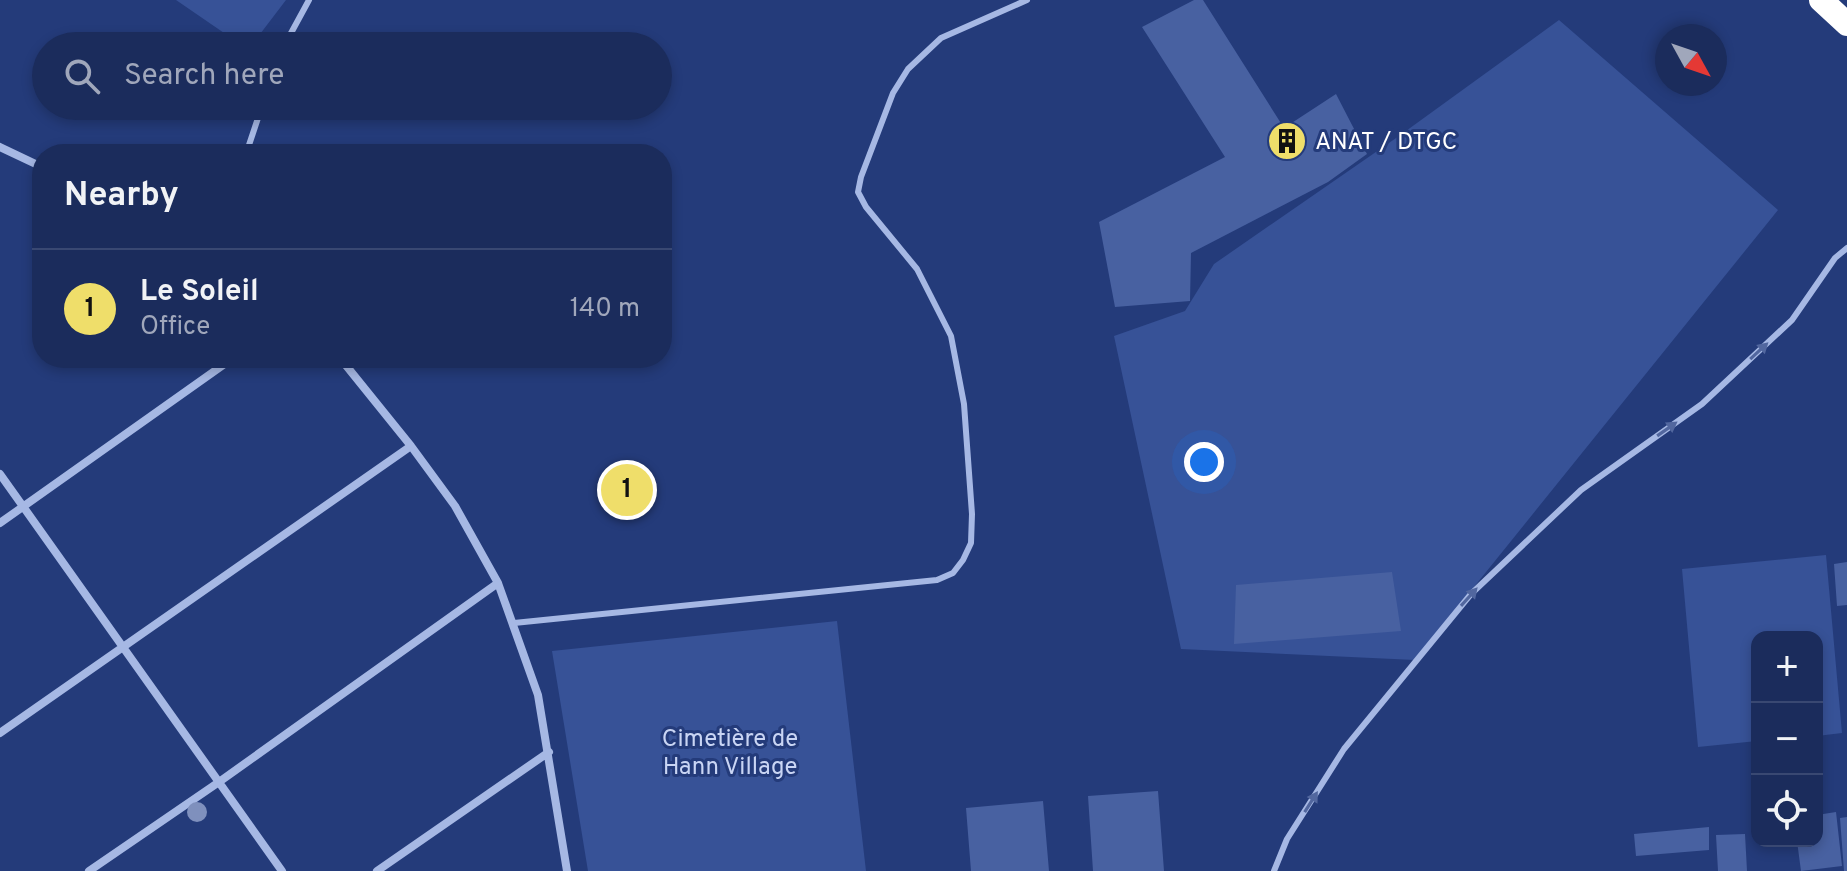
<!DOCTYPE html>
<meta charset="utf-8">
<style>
:root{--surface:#1b2c5c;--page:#243462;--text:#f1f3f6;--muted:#a0a7bb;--line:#394872;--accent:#efde6a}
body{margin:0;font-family:Overpass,sans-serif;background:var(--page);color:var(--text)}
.controls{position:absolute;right:24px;bottom:24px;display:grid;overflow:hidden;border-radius:16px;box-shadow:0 4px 12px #0003}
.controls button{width:72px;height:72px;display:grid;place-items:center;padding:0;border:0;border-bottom:2px solid var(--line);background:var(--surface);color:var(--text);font:40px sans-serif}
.compass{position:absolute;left:1655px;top:24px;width:72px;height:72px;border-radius:50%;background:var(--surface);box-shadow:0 4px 12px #0003;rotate:130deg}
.you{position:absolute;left:1204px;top:462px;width:28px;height:28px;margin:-20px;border:6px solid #fff;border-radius:50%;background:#1a73e8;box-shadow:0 0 0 12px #1a73e833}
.badge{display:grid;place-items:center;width:52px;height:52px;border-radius:50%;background:var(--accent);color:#111;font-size:26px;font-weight:700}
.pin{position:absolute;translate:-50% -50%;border:4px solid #fff;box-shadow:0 2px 8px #0006}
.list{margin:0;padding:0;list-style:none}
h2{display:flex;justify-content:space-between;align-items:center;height:104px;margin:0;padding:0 32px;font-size:34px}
h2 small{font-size:26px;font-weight:400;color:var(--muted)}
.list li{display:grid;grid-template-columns:52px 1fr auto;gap:24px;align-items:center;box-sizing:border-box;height:120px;padding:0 32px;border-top:2px solid var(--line)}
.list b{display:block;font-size:30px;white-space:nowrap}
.list p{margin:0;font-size:26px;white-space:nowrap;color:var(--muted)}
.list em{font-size:26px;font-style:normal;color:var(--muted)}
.icon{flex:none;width:44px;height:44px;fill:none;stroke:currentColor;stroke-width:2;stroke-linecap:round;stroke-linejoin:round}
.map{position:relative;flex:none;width:1847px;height:871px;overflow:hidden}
.search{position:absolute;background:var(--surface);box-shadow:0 4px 12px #0003;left:32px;top:32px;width:640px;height:88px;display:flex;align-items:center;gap:20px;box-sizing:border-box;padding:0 28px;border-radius:44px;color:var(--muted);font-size:30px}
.panel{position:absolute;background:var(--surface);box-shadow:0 4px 12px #0003;left:32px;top:144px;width:640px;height:224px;border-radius:32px}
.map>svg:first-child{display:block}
.green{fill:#375297}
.building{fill:#4861a1}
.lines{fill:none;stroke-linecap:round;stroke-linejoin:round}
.lane{stroke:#a6b8e4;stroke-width:6}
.street{stroke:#a6b8e4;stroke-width:8}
.highway{stroke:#fff;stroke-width:24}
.tree{fill:#7f90bd}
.oneway{fill:#52679f}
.labels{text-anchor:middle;stroke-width:6;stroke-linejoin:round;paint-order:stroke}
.poi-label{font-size:24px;fill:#fff;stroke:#243b7a;text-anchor:start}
.park-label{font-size:24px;fill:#c9d5f4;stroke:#243b7a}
</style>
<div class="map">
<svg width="1847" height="871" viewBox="0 0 1847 871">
<rect width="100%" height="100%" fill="#243b7a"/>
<path class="green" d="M 176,0 L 286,0 L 251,46 L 243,46 Z
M 1559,20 L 1778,210 L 1415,660 L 1181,649 L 1114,336 L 1185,311 L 1214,264 L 1399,136 Z
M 1826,555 L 1842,733 L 1817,736 L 1817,637 L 1757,637 L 1757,741 L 1698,747 L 1682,569 Z
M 837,621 L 866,871 L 588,871 L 552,651 Z"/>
<path class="building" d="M 1194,0 L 1203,0 L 1284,128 L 1336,94 L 1367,154 L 1328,182 L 1191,253 L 1190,301 L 1115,307 L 1099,222 L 1225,157 L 1142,27 Z
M 1847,562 L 1847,605 L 1837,606 L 1834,564 Z
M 1392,572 L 1401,631 L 1234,644 L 1236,585 Z
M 1158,791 L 1164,871 L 1093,871 L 1088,796 Z
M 1043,801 L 1049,871 L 971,871 L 966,808 Z
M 1836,812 L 1842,866 L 1801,871 L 1797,841 L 1817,841 L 1817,815 Z
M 1847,817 L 1847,871 L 1844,871 L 1840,818 Z
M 1709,827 L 1709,850 L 1636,856 L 1634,834 Z
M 1745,834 L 1747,871 L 1718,871 L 1716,835 Z"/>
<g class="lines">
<path class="lane" d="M 284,46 L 309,0
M 246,154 L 262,106
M 514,623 L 937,580 L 953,573 L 963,560 L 971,543 L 972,514 L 964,404 L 951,336 L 917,269 L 866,207 L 858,192 L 861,177 L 893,93 L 908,69 L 941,38 L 1027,0
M 1274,871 L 1287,839 L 1344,749 L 1471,594 L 1581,490 L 1702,404 L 1792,320 L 1835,258 L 1847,248"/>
<path class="street" d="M 0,147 L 42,167
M 340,358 L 411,446 L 455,506 L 498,583 L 538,695 L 567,871
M 0,474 L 282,871
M 0,523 L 233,358
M 0,733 L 411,446
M 89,871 L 219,782 L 498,583
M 377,871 L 549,752"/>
<path class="highway" d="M 1821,0 L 1847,24"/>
</g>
<circle class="tree" cx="197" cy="812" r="10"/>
<defs><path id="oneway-solid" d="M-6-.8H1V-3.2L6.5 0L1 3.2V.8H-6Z" transform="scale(2)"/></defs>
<g class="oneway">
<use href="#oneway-solid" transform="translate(1759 351) rotate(-43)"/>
<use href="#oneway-solid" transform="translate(1667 429) rotate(-35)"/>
<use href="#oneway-solid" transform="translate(1469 597) rotate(-48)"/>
<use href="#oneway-solid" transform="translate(1311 802) rotate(-58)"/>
</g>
<defs>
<symbol id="building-disc" viewBox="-11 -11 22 22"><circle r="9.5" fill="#efde6a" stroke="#243b7a"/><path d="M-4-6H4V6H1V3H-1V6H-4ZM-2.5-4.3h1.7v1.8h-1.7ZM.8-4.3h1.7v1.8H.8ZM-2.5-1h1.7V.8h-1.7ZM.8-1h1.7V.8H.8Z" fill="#111"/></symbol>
</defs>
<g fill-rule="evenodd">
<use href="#building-disc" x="1265" y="119" width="44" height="44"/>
</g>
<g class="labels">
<g class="poi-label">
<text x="1315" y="149">ANAT / DTGC</text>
</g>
<g class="park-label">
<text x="730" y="746">Cimetière de<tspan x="730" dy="28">Hann Village</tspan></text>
</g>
</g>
</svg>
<div class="controls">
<button>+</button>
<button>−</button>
<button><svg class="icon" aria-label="locate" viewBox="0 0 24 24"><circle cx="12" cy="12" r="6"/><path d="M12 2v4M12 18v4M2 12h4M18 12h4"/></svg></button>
</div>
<svg class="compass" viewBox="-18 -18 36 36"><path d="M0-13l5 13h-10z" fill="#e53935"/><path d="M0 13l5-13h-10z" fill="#a0a7bb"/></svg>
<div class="you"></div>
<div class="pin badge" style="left:627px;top:490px">1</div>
<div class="search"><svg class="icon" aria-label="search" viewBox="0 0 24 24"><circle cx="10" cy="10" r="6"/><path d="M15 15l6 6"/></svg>Search here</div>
<section class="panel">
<h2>Nearby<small></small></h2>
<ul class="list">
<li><span class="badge">1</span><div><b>Le Soleil</b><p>Office</p></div><em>140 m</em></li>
</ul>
</section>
</div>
